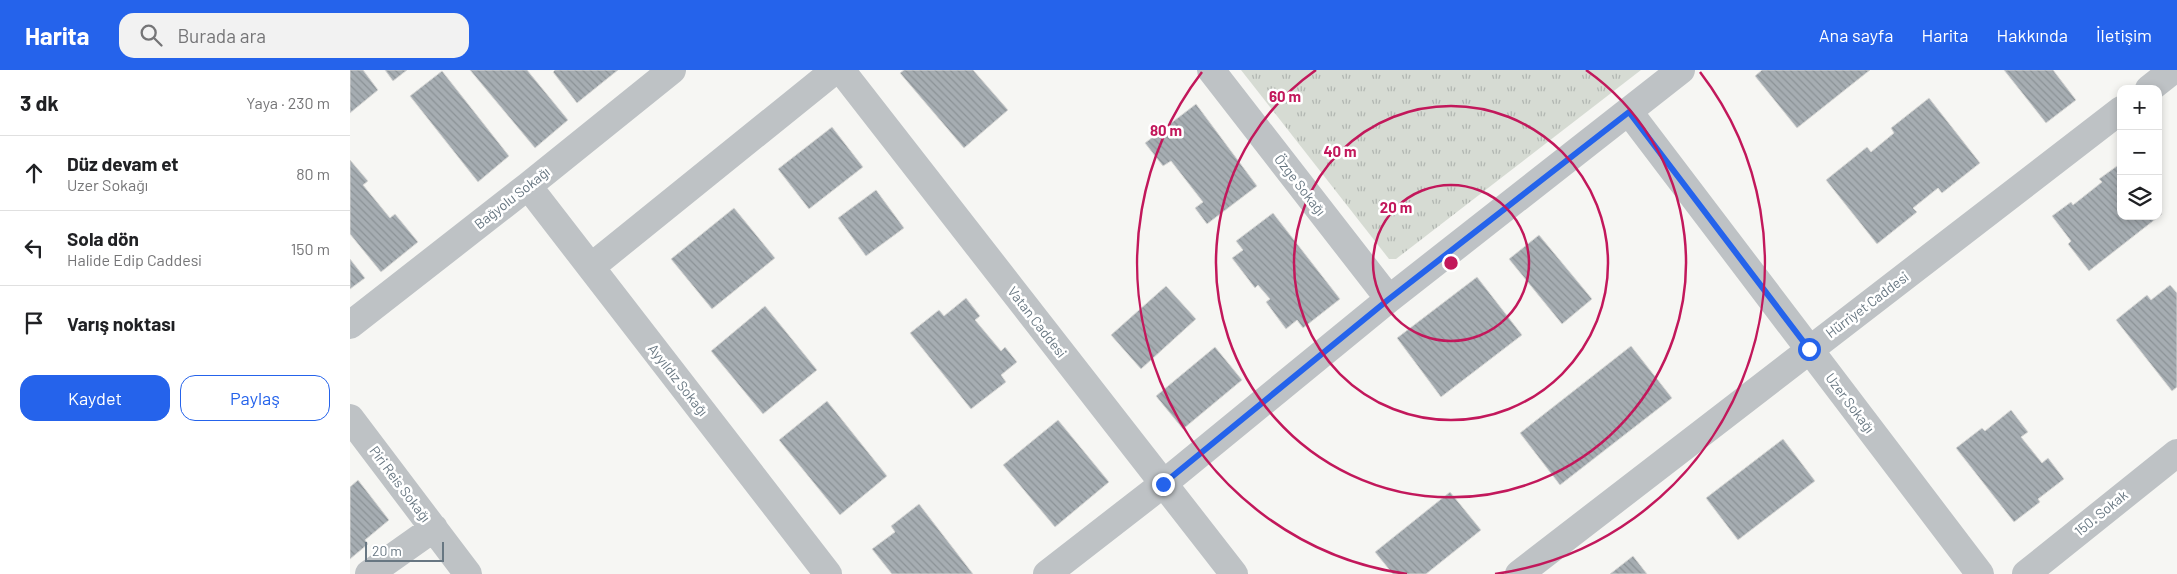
<!DOCTYPE html>
<html lang="tr">
<meta charset="utf-8">
<style>
:root{--surface:#fff;--page:#f2f2f2;--text:#202124;--muted:#757577;--line:#e0e0e0;--accent:#2563eb}
body{margin:0;font-family:Barlow,sans-serif;background:var(--page);color:var(--text)}
.controls{position:absolute;right:15px;top:15px;display:grid;overflow:hidden;border-radius:10px;box-shadow:0 2px 8px #0003}
.controls button{width:45px;height:45px;display:grid;place-items:center;padding:0;border:0;border-bottom:1px solid var(--line);background:var(--surface);color:var(--text);font:25px sans-serif}
.scale{position:absolute;left:15px;bottom:12px;width:79px;box-sizing:border-box;padding-left:5px;border:2px solid #687782;border-top:0;font-size:14px;line-height:18px;white-space:nowrap;color:#687782;-webkit-text-stroke:4px #fff;paint-order:stroke}
.stop{position:absolute;width:15px;height:15px;margin:-11px;border:4px solid #2563eb;border-radius:50%;background:#fff}
.stop.end{background:#2563eb;border-color:#fff;box-shadow:0 1px 5px #0008}
.list{margin:0;padding:0;list-style:none}
h2{display:flex;justify-content:space-between;align-items:center;height:65px;margin:0;padding:0 20px;font-size:21px}
h2 small{font-size:16px;font-weight:400;color:var(--muted)}
.list li{display:grid;grid-template-columns:32px 1fr auto;gap:15px;align-items:center;box-sizing:border-box;height:75px;padding:0 20px;border-top:1px solid var(--line)}
.list b{display:block;font-size:19px;white-space:nowrap}
.list p{margin:0;font-size:16px;white-space:nowrap;color:var(--muted)}
.list em{font-size:16px;font-style:normal;color:var(--muted)}
.actions{display:flex;gap:10px;padding:15px 20px}
.actions a{flex:1;padding:11px 0;border:1px solid var(--accent);border-radius:15px;text-align:center;font-size:18px;color:var(--accent)}
.actions .main{background:var(--accent);color:#fff}
.icon{flex:none;width:28px;height:28px;fill:none;stroke:currentColor;stroke-width:2;stroke-linecap:round;stroke-linejoin:round}
.map{position:relative;flex:none;width:1827px;height:504px;overflow:hidden}
header{display:flex;align-items:center;gap:30px;box-sizing:border-box;height:70px;padding:0 25px;background:var(--accent);color:#fff}
header strong{font-size:24px}
nav{display:flex;gap:28px;margin-inline-start:auto;font-size:18px}
.search{width:350px;height:45px;background:var(--page);display:flex;align-items:center;gap:12px;box-sizing:border-box;padding:0 18px;border-radius:15px;color:var(--muted);font-size:19px}
main{display:flex}
aside{flex:1;background:var(--surface)}
.map>svg:first-child{display:block}
.park{fill:url(#park-tufts)}
.building{fill:url(#building-back-hatch);stroke:#d8d8d6}
.lines{fill:none;stroke-linecap:round;stroke-linejoin:round}
.minor{stroke:#bec2c5;stroke-width:28}
.route{stroke:#2563eb;stroke-width:6}
.ring{fill:none;stroke:#c2185b;stroke-width:2.5}
.labels{text-anchor:middle;stroke-width:5;stroke-linejoin:round;paint-order:stroke}
.street-label{font-size:14px;fill:#687782;stroke:#fff}
.centre{fill:#c2185b;stroke:#fff;stroke-width:2.5}
.ring-label{font-size:15px;text-anchor:middle;font-weight:bold;fill:#c2185b;stroke:#fff;stroke-width:5;stroke-linejoin:round;paint-order:stroke}
</style>
<header>
<strong>Harita</strong>
<div class="search"><svg class="icon" aria-label="search" viewBox="0 0 24 24"><circle cx="10" cy="10" r="6"/><path d="M15 15l6 6"/></svg>Burada ara</div>
<nav><a>Ana sayfa</a><a>Harita</a><a>Hakkında</a><a>İletişim</a></nav>
</header>
<main>
<aside>
<h2>3 dk<small>Yaya · 230 m</small></h2>
<ul class="list">
<li><svg class="icon" aria-label="ahead" viewBox="0 0 24 24"><path d="M12 20V5M6 11l6-6 6 6"/></svg><div><b>Düz devam et</b><p>Uzer Sokağı</p></div><em>80 m</em></li>
<li><svg class="icon" aria-label="left" viewBox="0 0 24 24"><path d="M17 20v-9H6M10 6l-5 5 5 5"/></svg><div><b>Sola dön</b><p>Halide Edip Caddesi</p></div><em>150 m</em></li>
<li><svg class="icon" aria-label="arrive" viewBox="0 0 24 24"><path d="M6 21V4h12l-3 4 3 4H6"/></svg><div><b>Varış noktası</b></div></li>
</ul>
<div class="actions"><a class="main">Kaydet</a><a>Paylaş</a></div>
</aside>
<div class="map">
<svg width="1827" height="504" viewBox="0 0 1827 504">
<defs>
<pattern id="park-tufts" width="24" height="20" patternUnits="userSpaceOnUse" patternTransform="scale(1.25)"><rect width="24" height="20" fill="#d6dbd3"/><path d="M3 7l-1-3M5 7V3M7 7l1-3M15 17l-1-3M17 17v-4M19 17l1-3" fill="none" stroke="#b1b6b1"/></pattern>
<pattern id="building-back-hatch" width="6" height="6" patternUnits="userSpaceOnUse" patternTransform="scale(1.25)"><rect width="6" height="6" fill="#a6adb2"/><path d="M-1 5l2 2M0 0l6 6M5-1l2 2" fill="none" stroke="#8b9296"/></pattern>
</defs>
<rect width="100%" height="100%" fill="#f6f6f3"/>
<path class="park" d="M 891,0 L 1291,0 L 1046,189 L 1039,189 Z"/>
<path class="building" d="M 0,0 L 13,0 L 28,20 L 0,43 Z
M 35,0 L 57,0 L 43,11 Z
M 120,0 L 177,0 L 218,50 L 185,78 Z
M 205,0 L 268,0 L 227,33 L 203,2 Z
M 554,0 L 623,0 L 658,40 L 614,78 L 550,3 Z
M 1412,0 L 1520,0 L 1447,58 L 1405,6 Z
M 1654,0 L 1703,0 L 1726,30 L 1696,53 Z
M 92,1 L 159,86 L 128,112 L 60,26 Z
M 1579,28 L 1630,93 L 1592,123 L 1588,118 L 1563,138 L 1567,142 L 1527,174 L 1476,110 L 1517,77 L 1521,82 L 1544,63 L 1541,58 Z
M 846,34 L 907,116 L 857,154 L 845,138 L 853,132 L 821,91 L 813,96 L 795,73 Z
M 482,57 L 513,97 L 459,139 L 428,99 Z
M 0,90 L 18,111 L 13,115 L 40,148 L 45,144 L 68,172 L 31,202 L 0,164 Z
M 1767,96 L 1771,101 L 1771,146 L 1808,146 L 1808,139 L 1812,144 L 1739,201 L 1718,174 L 1721,171 L 1702,146 L 1721,132 L 1723,135 L 1752,112 L 1749,109 Z
M 526,120 L 554,158 L 516,186 L 488,148 Z
M 384,138 L 425,188 L 362,239 L 321,189 Z
M 923,143 L 990,229 L 953,258 L 947,250 L 936,259 L 916,232 L 920,229 L 908,215 L 905,218 L 882,188 L 893,180 L 886,171 Z
M 1189,165 L 1242,229 L 1212,254 L 1159,189 Z
M 0,189 L 15,208 L 0,219 Z
M 1127,207 L 1172,265 L 1091,327 L 1047,268 Z
M 1820,215 L 1827,223 L 1827,317 L 1822,321 L 1766,250 L 1797,225 L 1801,230 Z
M 816,216 L 846,249 L 791,299 L 761,265 Z
M 616,228 L 630,246 L 625,250 L 651,281 L 655,277 L 667,292 L 651,305 L 656,312 L 621,339 L 560,263 L 589,240 L 594,246 Z
M 415,236 L 467,300 L 413,344 L 361,281 Z
M 1281,276 L 1322,328 L 1210,415 L 1170,363 Z
M 865,277 L 892,310 L 833,359 L 806,326 Z
M 477,331 L 537,406 L 490,445 L 429,370 Z
M 1661,340 L 1678,362 L 1671,367 L 1692,393 L 1698,388 L 1714,409 L 1688,429 L 1690,432 L 1664,452 L 1606,378 L 1632,358 L 1635,361 Z
M 708,350 L 759,412 L 705,457 L 653,395 Z
M 1433,369 L 1465,411 L 1388,470 L 1356,428 Z
M 8,410 L 39,450 L 15,470 L 18,474 L 0,489 L 0,417 Z
M 1100,422 L 1131,460 L 1076,504 L 1043,504 L 1025,482 Z
M 569,434 L 623,504 L 542,504 L 522,479 L 545,462 L 541,456 Z
M 1283,486 L 1297,504 L 1260,504 Z"/>
<g class="lines">
<path class="minor" d="M 491,0 L 884,504
M 861,0 L 1039,229
M 1799,19 L 1823,0
M 1279,42 L 1630,504
M 178,116 L 478,504
M 241,197 L 485,0
M 0,255 L 178,116 L 322,0
M 0,348 L 118,504
M 19,504 L 84,458
M 697,504 L 813,414 L 1039,229 L 1331,0
M 1169,504 L 1771,40
M 1676,504 L 1827,383"/>
</g>
<g class="lines">
<path class="route" d="M 813,414 L 1039,229 L 1279,42 L 1459,279"/>
</g>
<g class="ring">
<circle cx="1101" cy="193" r="78"/>
<circle cx="1101" cy="193" r="157"/>
<path d="M1236 0A235 235 0 1 1 966 0"/>
<path d="M1057 504A314 314 0 0 1 852 2M1350 2A314 314 0 0 1 1145 504"/>
</g>
<g class="labels">
<g class="street-label">
<text transform="translate(950 115) rotate(52)" y="5">Özge Sokağı</text>
<text transform="translate(162 128) rotate(-38)" y="5">Bağyolu Sokağı</text>
<text transform="translate(1517 235) rotate(-37)" y="5">Hürriyet Caddesi</text>
<text transform="translate(687 252) rotate(52)" y="5">Vatan Caddesi</text>
<text transform="translate(328 310) rotate(52)" y="5">Ayyıldız Sokağı</text>
<text transform="translate(1500 333) rotate(53)" y="5">Uzer Sokağı</text>
<text transform="translate(50 414) rotate(53)" y="5">Piri Reis Sokağı</text>
<text transform="translate(1751 443) rotate(-39)" y="5">150. Sokak</text>
</g>
</g>
<circle cx="1101" cy="193" r="8" class="centre"/>
<g class="ring-label">
<text x="935" y="32">60 m</text>
<text x="816" y="66">80 m</text>
<text x="990" y="87">40 m</text>
<text x="1046" y="143">20 m</text>
</g>
</svg>
<div class="controls">
<button>+</button>
<button>−</button>
<button><svg class="icon" aria-label="layers" viewBox="0 0 24 24"><path d="M12 4l9 5-9 5-9-5zM3 14l9 5 9-5"/></svg></button>
</div>
<div class="scale">20 m</div>
<div class="stop" style="left:1459px;top:279px"></div>
<div class="stop end" style="left:813px;top:414px"></div>
</div>
</main>
